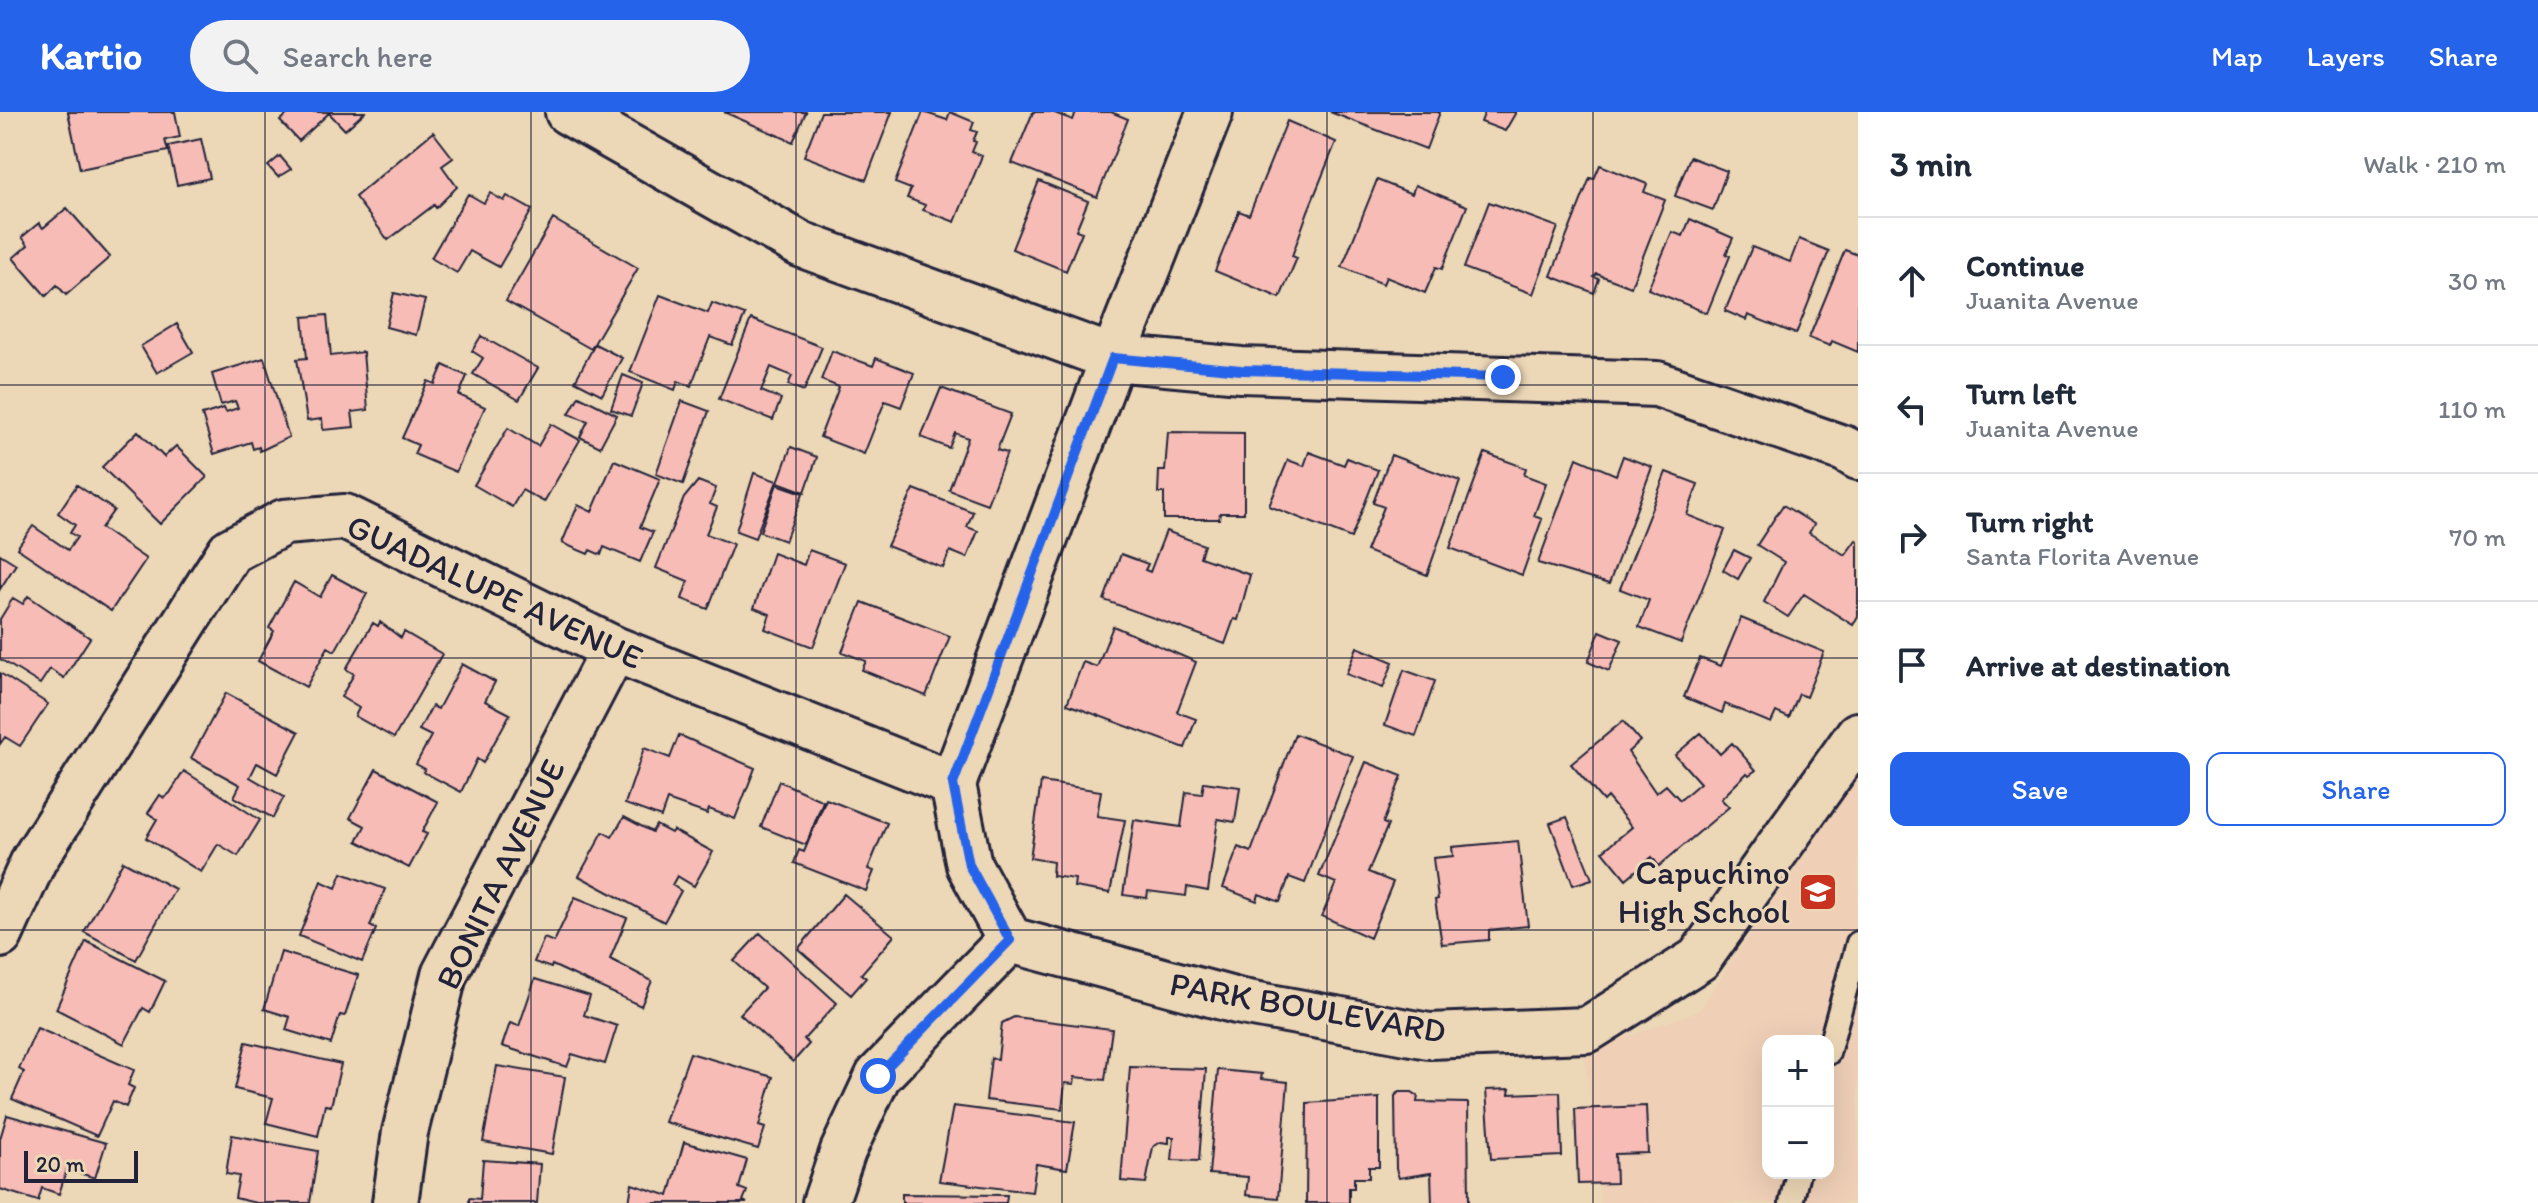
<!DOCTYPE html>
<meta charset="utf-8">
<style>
:root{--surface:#fff;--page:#f2f2f3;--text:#1f2937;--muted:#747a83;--line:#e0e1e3;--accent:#2563eb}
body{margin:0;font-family:Itim,sans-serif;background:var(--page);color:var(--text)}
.controls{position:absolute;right:24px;bottom:24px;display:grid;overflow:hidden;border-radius:16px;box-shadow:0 8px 32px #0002}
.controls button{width:72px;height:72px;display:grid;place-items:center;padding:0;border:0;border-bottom:2px solid var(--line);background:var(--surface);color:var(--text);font:40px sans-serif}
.scale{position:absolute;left:24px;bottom:20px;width:114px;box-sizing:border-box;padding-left:8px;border:4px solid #22223b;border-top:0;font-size:22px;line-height:28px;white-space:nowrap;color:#22223b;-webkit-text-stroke:6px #ecd7b6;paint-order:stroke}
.stop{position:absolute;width:24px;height:24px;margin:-18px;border:6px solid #2563eb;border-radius:50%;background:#fff}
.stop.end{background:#2563eb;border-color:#fff;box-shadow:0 2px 8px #0008}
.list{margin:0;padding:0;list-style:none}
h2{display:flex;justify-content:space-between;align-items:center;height:104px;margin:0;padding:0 32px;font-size:34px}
h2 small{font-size:26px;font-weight:400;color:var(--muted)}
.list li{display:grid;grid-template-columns:52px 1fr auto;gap:24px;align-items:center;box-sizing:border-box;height:128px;padding:0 32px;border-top:2px solid var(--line)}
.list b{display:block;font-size:30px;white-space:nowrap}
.list p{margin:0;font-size:26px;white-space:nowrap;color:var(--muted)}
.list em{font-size:26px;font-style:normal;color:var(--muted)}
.actions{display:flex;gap:16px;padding:24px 32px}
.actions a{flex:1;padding:18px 0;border:2px solid var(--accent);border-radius:16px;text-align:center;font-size:28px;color:var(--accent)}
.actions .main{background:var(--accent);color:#fff}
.icon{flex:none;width:44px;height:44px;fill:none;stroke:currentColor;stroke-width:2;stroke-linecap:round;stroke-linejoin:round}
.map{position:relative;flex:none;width:1858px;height:1091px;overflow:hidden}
header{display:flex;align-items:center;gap:48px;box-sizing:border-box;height:112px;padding:0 40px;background:var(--accent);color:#fff}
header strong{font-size:38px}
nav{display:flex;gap:44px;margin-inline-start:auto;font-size:28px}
.search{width:560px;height:72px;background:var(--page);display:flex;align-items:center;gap:20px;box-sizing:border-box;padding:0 28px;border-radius:44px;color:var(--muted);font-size:30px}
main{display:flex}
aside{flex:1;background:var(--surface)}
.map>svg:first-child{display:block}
.built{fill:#efcfb6;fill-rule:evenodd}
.building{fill:#f7bcb5;stroke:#22223b;stroke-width:2}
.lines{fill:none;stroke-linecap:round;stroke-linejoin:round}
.service-casing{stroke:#22223b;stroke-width:28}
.minor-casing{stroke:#22223b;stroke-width:50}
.service{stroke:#ecd7b6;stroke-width:22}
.minor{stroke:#ecd7b6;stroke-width:44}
.route{stroke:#2563eb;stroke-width:10}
.grid{fill:none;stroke:#22223b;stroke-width:2;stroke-opacity:0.55}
.labels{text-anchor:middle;stroke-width:6;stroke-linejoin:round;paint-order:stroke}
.street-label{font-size:34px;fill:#22223b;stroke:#ecd7b6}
.poi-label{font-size:34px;fill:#22223b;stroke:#ecd7b6;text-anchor:end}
</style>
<header>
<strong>Kartio</strong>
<div class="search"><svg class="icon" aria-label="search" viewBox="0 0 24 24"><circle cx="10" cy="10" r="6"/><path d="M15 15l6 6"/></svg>Search here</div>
<nav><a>Map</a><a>Layers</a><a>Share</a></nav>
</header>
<main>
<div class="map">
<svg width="1858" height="1091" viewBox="0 0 1858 1091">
<rect width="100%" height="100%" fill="#ecd7b6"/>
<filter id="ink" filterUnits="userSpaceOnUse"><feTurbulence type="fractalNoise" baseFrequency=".0125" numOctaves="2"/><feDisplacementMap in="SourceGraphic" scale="16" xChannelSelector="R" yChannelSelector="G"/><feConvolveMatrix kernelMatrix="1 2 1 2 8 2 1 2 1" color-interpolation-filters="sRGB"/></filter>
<g filter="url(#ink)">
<path class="built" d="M 1858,662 L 1858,1091 L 1601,1091 L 1585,940 L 1699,899 ZM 1768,929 L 1828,929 L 1828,1061 L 1768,1061 Z"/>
<path class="building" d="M 68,0 L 175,0 L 180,25 L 165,28 L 168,39 L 80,57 Z
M 290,0 L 365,0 L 345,18 L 329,1 L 299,29 L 280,9 Z
M 724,0 L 806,0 L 793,30 Z
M 821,0 L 892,0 L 866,68 L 804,44 Z
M 923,0 L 947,8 L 950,0 L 974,10 L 971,18 L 977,20 L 973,29 L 976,30 L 972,40 L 982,44 L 955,110 L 923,98 L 925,93 L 907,86 L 911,77 L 895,71 Z
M 1033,0 L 1052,0 L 1073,8 L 1076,0 L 1111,0 L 1128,7 L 1097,85 L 1012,51 Z
M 1330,0 L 1440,0 L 1426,37 Z
M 1485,0 L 1516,0 L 1505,19 L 1481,10 Z
M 1287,9 L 1336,30 L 1308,99 L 1292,144 L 1297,146 L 1280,186 L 1215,159 L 1239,99 L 1249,103 Z
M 433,20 L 453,46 L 442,54 L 457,75 L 436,96 L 434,93 L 388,128 L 355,85 Z
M 201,27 L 210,66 L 177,73 L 168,34 Z
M 280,44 L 291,57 L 278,65 L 268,54 Z
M 1690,45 L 1727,59 L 1713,98 L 1675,84 Z
M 1600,53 L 1647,72 L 1644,80 L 1665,88 L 1631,175 L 1597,162 L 1594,165 L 1599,167 L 1594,181 L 1551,164 L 1590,66 L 1594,67 Z
M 1377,68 L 1412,82 L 1415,73 L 1467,94 L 1442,157 L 1436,155 L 1425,181 L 1386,165 L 1383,172 L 1342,155 Z
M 1039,69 L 1088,89 L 1076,118 L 1082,120 L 1066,159 L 1012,137 Z
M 490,81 L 504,89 L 507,84 L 532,98 L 499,155 L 470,139 L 457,161 L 431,146 L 468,82 L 484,91 Z
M 1489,90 L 1558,115 L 1533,182 L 1464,156 Z
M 67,96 L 110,145 L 66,183 L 57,173 L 46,184 L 13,146 L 28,133 L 22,125 L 39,111 L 43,116 Z
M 553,107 L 638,156 L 591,237 L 506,189 Z
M 1690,107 L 1733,126 L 1726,142 L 1730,144 L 1707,201 L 1648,177 L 1672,120 L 1683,124 Z
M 1799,127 L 1829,139 L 1796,222 L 1748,203 L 1746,208 L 1725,199 L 1752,135 L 1790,150 Z
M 1845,138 L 1858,143 L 1858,240 L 1832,229 L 1830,234 L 1809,226 Z
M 394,181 L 425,188 L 416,223 L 386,215 Z
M 660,183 L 708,201 L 712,191 L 745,203 L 732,233 L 710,225 L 691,274 L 678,269 L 675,278 L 630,260 Z
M 327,203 L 331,244 L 363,240 L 368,298 L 352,300 L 354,315 L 323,318 L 322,307 L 307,309 L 297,247 L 307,246 L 303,205 Z
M 751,207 L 822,235 L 804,279 L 788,273 L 792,264 L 771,255 L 761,279 L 781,287 L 773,308 L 719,287 Z
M 177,212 L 193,240 L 157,261 L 141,234 Z
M 481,224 L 538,256 L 519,288 L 473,262 L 483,246 L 472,239 Z
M 595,232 L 622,246 L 602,283 L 575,269 Z
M 832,239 L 873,254 L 876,246 L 914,261 L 901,295 L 885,289 L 864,342 L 820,325 L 839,275 L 821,268 Z
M 264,246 L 289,325 L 260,339 L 259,335 L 253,337 L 251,330 L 214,342 L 202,303 L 224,296 L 226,300 L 238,296 L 235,289 L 221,293 L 212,262 Z
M 443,253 L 467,264 L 459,283 L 485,295 L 456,360 L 414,342 L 418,333 L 402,326 L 428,269 L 435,272 Z
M 623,263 L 643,271 L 631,304 L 611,297 Z
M 941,276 L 1011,302 L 997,338 L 1007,341 L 987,392 L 949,378 L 968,326 L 955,321 L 949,336 L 921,325 Z
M 579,284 L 617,303 L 600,335 L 580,325 L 588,309 L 569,302 Z
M 682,289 L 709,299 L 683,372 L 656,362 Z
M 551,312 L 580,328 L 544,390 L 522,378 L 512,395 L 474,373 L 508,316 L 538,334 Z
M 138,319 L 164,345 L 176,334 L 207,365 L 160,412 L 102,355 Z
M 1168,320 L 1244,321 L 1244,401 L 1220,401 L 1219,407 L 1164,407 L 1164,381 L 1158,381 L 1159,359 L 1165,359 Z
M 791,335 L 817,345 L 805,380 L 778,370 Z
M 1309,340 L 1344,353 L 1347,346 L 1378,358 L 1351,426 L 1269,394 L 1288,348 L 1304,354 Z
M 1485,341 L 1526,356 L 1524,363 L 1546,371 L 1534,404 L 1542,407 L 1522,463 L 1450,436 Z
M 1391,343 L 1460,369 L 1427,463 L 1366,439 L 1384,395 L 1373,391 Z
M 1623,344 L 1652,355 L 1609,472 L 1538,451 L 1577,346 L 1616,363 Z
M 614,348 L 660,367 L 640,415 L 653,420 L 640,450 L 604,435 L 601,443 L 590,438 L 588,442 L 562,431 L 578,393 L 592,400 Z
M 1666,360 L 1698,372 L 1687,403 L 1725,418 L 1681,531 L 1639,515 L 1649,488 L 1620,477 Z
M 754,361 L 777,369 L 755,426 L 736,419 Z
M 698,369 L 716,376 L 710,392 L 717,395 L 706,422 L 733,432 L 708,497 L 682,487 L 688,469 L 656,456 L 684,386 Z
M 777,372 L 803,381 L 785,429 L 760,420 Z
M 77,373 L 114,398 L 101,416 L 146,447 L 111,499 L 17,436 L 33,414 L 68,438 L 77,425 L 70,421 L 75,413 L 58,401 Z
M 914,377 L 973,400 L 967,415 L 978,419 L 967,446 L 950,439 L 943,456 L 887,434 Z
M 1783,393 L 1814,412 L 1809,421 L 1845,443 L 1856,428 L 1858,429 L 1858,504 L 1853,513 L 1804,482 L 1788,505 L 1764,490 L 1784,450 L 1757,433 Z
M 1166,419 L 1204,433 L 1200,445 L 1250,463 L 1238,508 L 1234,507 L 1225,532 L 1104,488 L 1121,442 L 1148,452 L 1145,458 L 1150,460 Z
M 809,438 L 845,451 L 813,535 L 765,517 L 770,502 L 754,496 L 773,441 L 804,453 Z
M 1734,438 L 1750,446 L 1738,467 L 1723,458 Z
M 0,442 L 16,452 L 0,477 Z
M 332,463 L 367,482 L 335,539 L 328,535 L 306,575 L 258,549 L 274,519 L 269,516 L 294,470 L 320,485 Z
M 28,484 L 90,526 L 64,566 L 50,557 L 40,572 L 0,547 L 0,507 L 13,486 L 23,492 Z
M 862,490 L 950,524 L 926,584 L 862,558 L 866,549 L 842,540 Z
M 1741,506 L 1824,540 L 1806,585 L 1799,582 L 1789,606 L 1776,600 L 1771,611 L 1725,592 L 1722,601 L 1684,585 L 1700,546 L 1721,554 Z
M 380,510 L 401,526 L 404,520 L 442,542 L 394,626 L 355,604 L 359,596 L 341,585 L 354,562 L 346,557 L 373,511 L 378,514 Z
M 1113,514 L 1196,550 L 1177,600 L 1196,607 L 1185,636 L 1067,592 L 1083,550 L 1097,555 Z
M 1600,519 L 1622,528 L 1609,559 L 1588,550 Z
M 1357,535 L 1393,550 L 1383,576 L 1346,562 Z
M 462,552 L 495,570 L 485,589 L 510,602 L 483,651 L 477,647 L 461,680 L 423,660 L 425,657 L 416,652 L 431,624 L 419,618 L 432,594 L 438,597 Z
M 1404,558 L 1435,569 L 1416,624 L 1385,613 Z
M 0,561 L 48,592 L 20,634 L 5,625 L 0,632 Z
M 226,581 L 299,620 L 277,662 L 257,651 L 250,665 L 284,685 L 273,706 L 234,685 L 240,673 L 191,646 Z
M 1623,609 L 1640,629 L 1628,640 L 1656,681 L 1666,673 L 1680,688 L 1700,671 L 1675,643 L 1701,621 L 1720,642 L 1732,631 L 1756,658 L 1749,663 L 1747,661 L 1721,687 L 1729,695 L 1659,754 L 1652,745 L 1626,767 L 1603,739 L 1632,715 L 1607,685 L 1603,689 L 1571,652 Z
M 1295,622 L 1353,644 L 1305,771 L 1289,765 L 1280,790 L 1259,782 L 1257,789 L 1223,776 L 1238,735 L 1251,740 Z
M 679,623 L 755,656 L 735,707 L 709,697 L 707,702 L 667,688 L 661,705 L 625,692 L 644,636 L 670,646 Z
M 1366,650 L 1402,664 L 1383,711 L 1388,713 L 1368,760 L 1393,770 L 1370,826 L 1322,804 L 1336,771 L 1319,764 Z
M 376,657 L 438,690 L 422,720 L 427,722 L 409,756 L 357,729 L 365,714 L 350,706 Z
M 184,659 L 260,708 L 238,744 L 218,732 L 201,760 L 146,726 L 157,707 L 148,701 L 160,683 L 164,686 L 170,681 Z
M 779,669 L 823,689 L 806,733 L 761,715 Z
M 1041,670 L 1101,679 L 1097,704 L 1125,708 L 1110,781 L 1074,775 L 1075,767 L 1052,764 L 1053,750 L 1030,746 Z
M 1204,670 L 1240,675 L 1235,710 L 1218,707 L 1208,779 L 1187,775 L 1186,784 L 1148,779 L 1147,786 L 1123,783 L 1134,708 L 1181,715 L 1186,680 L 1202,682 Z
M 826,687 L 887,711 L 868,757 L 874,759 L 866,779 L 794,751 L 799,738 L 804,740 Z
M 624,705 L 652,720 L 656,713 L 671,721 L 673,718 L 713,740 L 694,774 L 677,764 L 672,773 L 681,779 L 664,810 L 579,764 L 603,720 L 612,725 Z
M 1567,705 L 1592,767 L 1573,773 L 1550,711 Z
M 1518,729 L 1528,814 L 1489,818 L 1489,828 L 1442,832 L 1435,788 L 1438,787 L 1433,746 L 1453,744 L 1452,735 Z
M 123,749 L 175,777 L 136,848 L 84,820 Z
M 342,761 L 385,777 L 370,814 L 376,817 L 362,850 L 299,824 L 321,769 L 336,776 Z
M 844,782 L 894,824 L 861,862 L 866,866 L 851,883 L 798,837 Z
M 575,785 L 627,806 L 610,847 L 652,869 L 641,894 L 552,853 L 551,856 L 534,850 L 544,826 L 554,830 Z
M 760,821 L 837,891 L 804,927 L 809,932 L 793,950 L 740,902 L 764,876 L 734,849 Z
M 86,829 L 165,869 L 150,900 L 143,896 L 124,932 L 56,897 Z
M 281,840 L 358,863 L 345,904 L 340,903 L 331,932 L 286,918 L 290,905 L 264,897 Z
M 535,867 L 590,884 L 584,903 L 617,914 L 605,952 L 572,942 L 567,955 L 502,934 L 510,911 L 519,914 Z
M 1014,905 L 1112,917 L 1105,968 L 1075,965 L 1074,972 L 1065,971 L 1062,997 L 986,988 L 991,946 L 998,947 L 1002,911 Z
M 37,916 L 134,958 L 128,973 L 134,976 L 126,995 L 113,989 L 97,1024 L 12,987 L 24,960 L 19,957 Z
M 246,930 L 341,952 L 331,994 L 325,993 L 318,1024 L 266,1011 L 273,986 L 235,977 Z
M 690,941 L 773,965 L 759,1014 L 765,1016 L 758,1037 L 665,1010 Z
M 497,954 L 565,965 L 552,1042 L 483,1030 Z
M 1130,955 L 1206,957 L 1199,1049 L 1172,1048 L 1174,1025 L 1169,1025 L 1169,1031 L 1161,1030 L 1153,1035 L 1146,1071 L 1121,1069 Z
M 1218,958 L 1262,962 L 1261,967 L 1288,970 L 1278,1086 L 1246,1083 L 1248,1065 L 1209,1062 Z
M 1510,977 L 1509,982 L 1560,980 L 1562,1044 L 1491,1047 L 1486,978 Z
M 1399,980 L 1412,980 L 1418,984 L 1417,990 L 1468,991 L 1469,1091 L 1432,1091 L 1431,1061 L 1399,1066 L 1396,1057 L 1395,984 Z
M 1379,986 L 1379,1055 L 1369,1055 L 1369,1066 L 1354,1066 L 1354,1076 L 1349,1076 L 1349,1091 L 1306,1091 L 1307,991 Z
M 953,994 L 1075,1010 L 1067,1057 L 1036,1052 L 1032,1080 L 939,1069 Z
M 1646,994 L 1648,1041 L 1615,1042 L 1616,1071 L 1578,1072 L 1575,997 Z
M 7,1003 L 106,1031 L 95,1066 L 67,1057 L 59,1082 L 42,1076 L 38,1089 L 0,1077 L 0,1027 Z
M 232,1023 L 318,1039 L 310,1091 L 256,1091 L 235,1086 L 239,1064 L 226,1062 Z
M 684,1030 L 747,1048 L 739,1076 L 747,1079 L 743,1089 L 747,1091 L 629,1091 L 632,1072 L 669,1084 Z
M 483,1048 L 540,1052 L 537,1091 L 469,1091 L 469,1086 L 480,1087 Z
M 902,1082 L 1007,1083 L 1006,1091 L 902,1091 Z"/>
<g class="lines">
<defs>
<path id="service" d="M 1828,941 L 1858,831
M 1791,1091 L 1798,1061"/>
<path id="minor" d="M 568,0 L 800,132 L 1113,246 L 1241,258 L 1657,272 L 1845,337 L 1858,345
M 0,823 L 34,748 L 230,439 L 284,410 L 345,405 L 614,537 L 953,672
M 1010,828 L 1237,889 L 1429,924 L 1587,918 L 1699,847 L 1858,623
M 395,1091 L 405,1020 L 444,863 L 614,537
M 825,1091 L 843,1039 L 878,964 L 1010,828 L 969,753 L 953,672 L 1113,246 L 1210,0"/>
</defs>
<use href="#service" class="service-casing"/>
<use href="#minor" class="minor-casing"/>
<use href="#service" class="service"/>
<use href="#minor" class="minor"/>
</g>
</g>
<g class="lines" filter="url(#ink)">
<path class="route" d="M 878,964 L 1010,828 L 969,753 L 953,672 L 1113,246 L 1241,258 L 1503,265"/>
</g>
<path class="grid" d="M 265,0 L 265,1091M 531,0 L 531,1091M 796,0 L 796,1091M 1062,0 L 1062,1091M 1327,0 L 1327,1091M 1593,0 L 1593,1091M 0,273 L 1858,273M 0,546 L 1858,546M 0,818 L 1858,818"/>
<defs>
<symbol id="school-square" viewBox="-11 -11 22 22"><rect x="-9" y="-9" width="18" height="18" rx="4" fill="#c8321e" stroke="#ecd7b6"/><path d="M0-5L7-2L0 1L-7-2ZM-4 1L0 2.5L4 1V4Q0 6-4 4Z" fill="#fff"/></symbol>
</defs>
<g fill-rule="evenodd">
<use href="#school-square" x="1796" y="758" width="44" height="44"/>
</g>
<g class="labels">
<g class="street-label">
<text transform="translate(495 479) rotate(25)" y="12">GUADALUPE AVENUE</text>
<text transform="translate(500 762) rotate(-64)" y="12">BONITA AVENUE</text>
<text transform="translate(1308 895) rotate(10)" y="12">PARK BOULEVARD</text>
</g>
<g class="poi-label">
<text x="1790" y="772">Capuchino<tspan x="1790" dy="39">High School</tspan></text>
</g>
</g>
</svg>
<div class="controls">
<button>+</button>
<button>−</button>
</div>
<div class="scale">20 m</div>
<div class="stop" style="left:878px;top:964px"></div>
<div class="stop end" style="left:1503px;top:265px"></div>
</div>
<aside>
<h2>3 min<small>Walk · 210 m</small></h2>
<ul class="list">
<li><svg class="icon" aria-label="ahead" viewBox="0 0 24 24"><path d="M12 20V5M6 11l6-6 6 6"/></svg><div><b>Continue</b><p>Juanita Avenue</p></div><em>30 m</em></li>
<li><svg class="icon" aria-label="left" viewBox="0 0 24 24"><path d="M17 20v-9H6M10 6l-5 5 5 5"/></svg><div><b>Turn left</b><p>Juanita Avenue</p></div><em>110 m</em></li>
<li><svg class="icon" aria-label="right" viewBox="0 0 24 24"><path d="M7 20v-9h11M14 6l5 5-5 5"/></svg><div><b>Turn right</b><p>Santa Florita Avenue</p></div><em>70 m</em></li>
<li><svg class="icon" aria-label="arrive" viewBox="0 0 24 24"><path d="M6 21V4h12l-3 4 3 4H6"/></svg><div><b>Arrive at destination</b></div></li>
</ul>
<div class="actions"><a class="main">Save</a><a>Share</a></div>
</aside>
</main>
